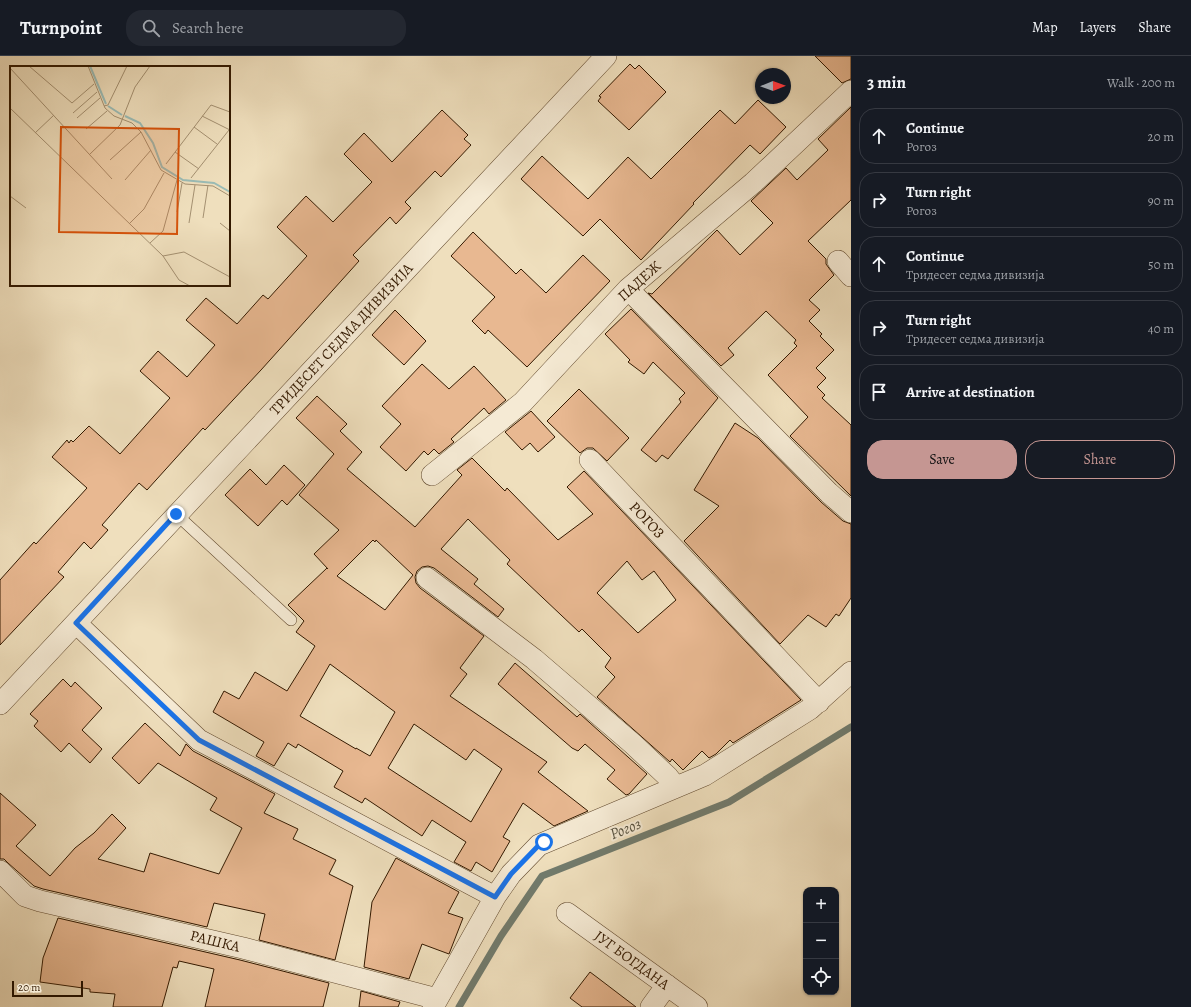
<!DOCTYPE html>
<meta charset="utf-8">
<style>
:root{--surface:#171b24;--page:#242831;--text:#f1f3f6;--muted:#9ea1a6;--line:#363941;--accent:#c59692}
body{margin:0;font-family:Alegreya,serif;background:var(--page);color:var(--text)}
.controls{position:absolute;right:12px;bottom:12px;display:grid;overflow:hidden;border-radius:8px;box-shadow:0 1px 3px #0004}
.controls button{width:36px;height:36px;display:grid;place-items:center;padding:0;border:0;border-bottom:1px solid var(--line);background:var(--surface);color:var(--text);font:20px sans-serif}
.compass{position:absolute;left:755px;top:12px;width:36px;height:36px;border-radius:50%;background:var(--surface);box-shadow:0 1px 3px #0004;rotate:89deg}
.scale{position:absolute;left:12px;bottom:10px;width:71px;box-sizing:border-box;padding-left:4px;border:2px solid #331900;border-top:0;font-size:11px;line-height:14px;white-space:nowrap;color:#331900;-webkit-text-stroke:3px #f5ead4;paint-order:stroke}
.stop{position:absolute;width:12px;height:12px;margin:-9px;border:3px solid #1a73e8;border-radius:50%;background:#fff}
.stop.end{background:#1a73e8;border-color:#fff;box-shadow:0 1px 4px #0008}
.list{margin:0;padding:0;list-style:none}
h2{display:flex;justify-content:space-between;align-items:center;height:52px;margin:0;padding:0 16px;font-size:17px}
h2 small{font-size:13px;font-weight:400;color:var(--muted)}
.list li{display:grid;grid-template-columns:26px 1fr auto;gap:12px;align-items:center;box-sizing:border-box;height:56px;margin:0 8px 8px;padding:0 8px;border:1px solid var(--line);border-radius:16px}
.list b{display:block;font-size:15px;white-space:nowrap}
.list p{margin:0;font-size:13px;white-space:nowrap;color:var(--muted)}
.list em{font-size:13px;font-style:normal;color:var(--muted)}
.actions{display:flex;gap:8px;padding:12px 16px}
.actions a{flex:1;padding:9px 0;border:1px solid var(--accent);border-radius:16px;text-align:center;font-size:14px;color:var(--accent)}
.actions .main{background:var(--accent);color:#111}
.icon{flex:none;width:22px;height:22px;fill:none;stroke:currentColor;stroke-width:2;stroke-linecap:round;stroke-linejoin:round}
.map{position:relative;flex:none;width:851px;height:951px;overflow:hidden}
header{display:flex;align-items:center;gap:24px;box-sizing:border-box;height:56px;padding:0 20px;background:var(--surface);border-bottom:1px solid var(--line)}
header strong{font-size:19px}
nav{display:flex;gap:22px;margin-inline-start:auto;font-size:14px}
.search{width:280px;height:36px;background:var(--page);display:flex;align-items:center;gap:10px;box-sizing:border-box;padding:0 14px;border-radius:16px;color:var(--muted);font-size:15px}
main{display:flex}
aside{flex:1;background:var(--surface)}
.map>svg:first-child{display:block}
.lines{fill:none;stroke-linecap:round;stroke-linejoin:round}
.stream{stroke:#717b6d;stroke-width:7}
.building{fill:#e8b891;stroke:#331900;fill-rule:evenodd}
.service-casing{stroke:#624a2f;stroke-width:12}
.minor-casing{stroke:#624a2f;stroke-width:22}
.service{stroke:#f5ead4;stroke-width:11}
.minor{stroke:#f5ead4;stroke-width:21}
.route{stroke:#1a73e8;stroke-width:5}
.labels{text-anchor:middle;stroke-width:4;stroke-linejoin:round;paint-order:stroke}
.street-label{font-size:15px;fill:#331900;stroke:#f5ead4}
.water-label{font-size:16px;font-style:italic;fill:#575240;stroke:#f5ead4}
.inset-river{fill:none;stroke:#9abcb6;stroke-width:2}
.inset-road{fill:none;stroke:#a49071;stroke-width:1}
.view{fill:#d6530b;fill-opacity:0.15;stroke:#d6530b;stroke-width:2}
.inset-edge{fill:none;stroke:#331900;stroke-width:2}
</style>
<header>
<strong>Turnpoint</strong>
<div class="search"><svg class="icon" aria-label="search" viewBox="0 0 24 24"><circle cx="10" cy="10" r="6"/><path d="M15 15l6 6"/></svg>Search here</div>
<nav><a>Map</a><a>Layers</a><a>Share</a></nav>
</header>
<main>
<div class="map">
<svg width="851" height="951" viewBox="0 0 851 951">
<rect width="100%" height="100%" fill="#efdfbd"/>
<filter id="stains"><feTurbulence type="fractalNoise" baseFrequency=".005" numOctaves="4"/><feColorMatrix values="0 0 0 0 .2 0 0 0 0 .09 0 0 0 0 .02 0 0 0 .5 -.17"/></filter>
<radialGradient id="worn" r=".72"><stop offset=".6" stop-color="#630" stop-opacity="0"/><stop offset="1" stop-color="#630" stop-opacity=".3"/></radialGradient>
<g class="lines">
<path class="stream" d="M 459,951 L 501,880 L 542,820 L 729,746 L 851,671"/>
</g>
<path class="building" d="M 815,0 L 851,0 L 851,23 L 842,27 Z
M 630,8 L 635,13 L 639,9 L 666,36 L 629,74 L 598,45 L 601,41 L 599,40 Z
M 758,44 L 786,71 L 760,98 L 750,89 L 693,147 L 694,148 L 641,204 L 600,163 L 583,180 L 521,123 L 542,100 L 588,143 L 628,101 L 651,123 L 720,54 L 735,68 Z
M 851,51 L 851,144 L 808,185 L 826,203 L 826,208 L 834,219 L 809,244 L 820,254 L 809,265 L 822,278 L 820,280 L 834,294 L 816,312 L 826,322 L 817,331 L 825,339 L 822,342 L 851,369 L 851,440 L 790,380 L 808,361 L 768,319 L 797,290 L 794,287 L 796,284 L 766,255 L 728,292 L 734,299 L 721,310 L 648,237 L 652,238 L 717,174 L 740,199 L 773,167 L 751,145 L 786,112 L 797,124 L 828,94 L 818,83 Z
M 442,54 L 468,79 L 464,83 L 471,89 L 441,121 L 435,115 L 405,146 L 411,152 L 396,168 L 390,161 L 353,199 L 359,205 L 261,314 L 205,374 L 203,372 L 147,434 L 139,427 L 102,469 L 108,474 L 91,493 L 84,486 L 58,516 L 64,521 L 0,589 L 0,524 L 34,486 L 36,488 L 87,432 L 52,401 L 67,384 L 69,387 L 71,384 L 73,386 L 89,370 L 120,398 L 170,342 L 140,315 L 158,295 L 187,321 L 215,289 L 186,264 L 206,242 L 237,268 L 263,239 L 268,243 L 307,200 L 277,171 L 306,140 L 333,166 L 372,126 L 344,98 L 364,77 L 392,106 Z
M 473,176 L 516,218 L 521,213 L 546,237 L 583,199 L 610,225 L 527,311 L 488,274 L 485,278 L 472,265 L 495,241 L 451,200 Z
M 631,253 L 718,342 L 668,403 L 662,399 L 656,406 L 641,394 L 681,346 L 679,343 L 685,337 L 653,306 L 644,318 L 628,306 L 630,304 L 605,278 Z
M 395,254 L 426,285 L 404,309 L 372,279 Z
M 422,308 L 449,333 L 474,310 L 506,344 L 489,358 L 484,352 L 451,383 L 454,386 L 439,398 L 434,393 L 428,399 L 424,395 L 406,415 L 380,391 L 401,368 L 382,350 Z
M 579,333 L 629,382 L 607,405 L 593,392 L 587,392 L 580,397 L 547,365 Z
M 317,340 L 347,368 L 340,375 L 362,396 L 347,413 L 415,471 L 462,419 L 457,414 L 472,402 L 505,435 L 507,432 L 558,484 L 593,458 L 567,431 L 584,415 L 801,644 L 733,687 L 730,684 L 716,698 L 709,702 L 702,695 L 683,714 L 672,703 L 670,706 L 597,641 L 615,621 L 605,611 L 611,602 L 582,573 L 579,576 L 507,508 L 510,504 L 468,463 L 441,493 L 478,523 L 474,528 L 504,553 L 498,561 L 434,512 L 428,510 L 422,511 L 417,515 L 415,521 L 416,527 L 420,532 L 484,580 L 460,612 L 467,618 L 450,640 L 547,706 L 538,716 L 588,755 L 554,770 L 523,747 L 503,781 L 510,785 L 492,816 L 476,806 L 471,815 L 454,806 L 466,786 L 432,764 L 422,780 L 365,742 L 362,747 L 334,731 L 343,715 L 298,688 L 296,692 L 288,687 L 274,710 L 256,700 L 264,686 L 213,656 L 224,635 L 239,643 L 255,616 L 287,635 L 315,590 L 296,576 L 304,565 L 288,549 L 327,512 L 328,513 L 314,498 L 339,474 L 299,439 L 334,398 L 296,362 ZM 373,484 L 375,486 L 376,484 L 413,519 L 385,554 L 337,520 ZM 627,505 L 642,524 L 654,515 L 676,544 L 638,577 L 597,537 ZM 330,608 L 395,656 L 370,700 L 356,692 L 356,693 L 300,660 ZM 414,668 L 466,704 L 474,693 L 502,713 L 471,766 L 388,712 Z
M 531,355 L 555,381 L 538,396 L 530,387 L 522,394 L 505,376 Z
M 735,367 L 758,382 L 821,446 L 843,465 L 851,468 L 851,542 L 839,560 L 836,558 L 826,571 L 808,559 L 780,588 L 684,485 L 719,450 L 694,434 Z
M 284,409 L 305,429 L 287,449 L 282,444 L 258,470 L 225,439 L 250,413 L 266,429 Z
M 515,607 L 577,661 L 580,658 L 647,718 L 629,738 L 626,739 L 607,723 L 615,714 L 585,688 L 578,695 L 572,692 L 498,628 Z
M 63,623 L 71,631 L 75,626 L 102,652 L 82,674 L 102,693 L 90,707 L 69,687 L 61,696 L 34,670 L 38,665 L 30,658 Z
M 145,667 L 180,700 L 186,688 L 193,695 L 275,738 L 264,757 L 298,773 L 293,783 L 336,804 L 329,818 L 353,830 L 335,904 L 259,884 L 265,858 L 214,847 L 207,871 L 43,833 L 34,830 L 8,807 L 4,803 L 0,803 L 0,737 L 36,769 L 16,790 L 50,820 L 75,792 L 94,777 L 112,758 L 126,772 L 98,803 L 144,816 L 150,797 L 219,818 L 242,772 L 210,754 L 217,742 L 158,707 L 139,728 L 112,702 Z
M 396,802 L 459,836 L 448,857 L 463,862 L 449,898 L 422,888 L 409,923 L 364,911 L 372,846 Z
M 58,862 L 240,904 L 329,927 L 323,951 L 205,951 L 214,913 L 179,905 L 177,912 L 173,911 L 162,951 L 113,951 L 115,938 L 90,936 L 90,933 L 40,926 L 43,902 Z
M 590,916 L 598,922 L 636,951 L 582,951 L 570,942 Z
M 361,935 L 400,946 L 398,951 L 359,951 Z"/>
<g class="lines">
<defs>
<path id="service" d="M 176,458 L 291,564"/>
<path id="minor" d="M 838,205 L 851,220
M 628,233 L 829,437 L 851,456
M 590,404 L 819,646
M 432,419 L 523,346 L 628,233 L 753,127 L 851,35
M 427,522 L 534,603 L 633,688 L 668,721 L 676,731
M 76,567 L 199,684 L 495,841
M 0,648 L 606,0
M 0,815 L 25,840 L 40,845 L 243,892 L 437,943
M 567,857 L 697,951
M 433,951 L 495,841 L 511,818 L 539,789 L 705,719 L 810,653 L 851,616
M 651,951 L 667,929"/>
</defs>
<use href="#service" class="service-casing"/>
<use href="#minor" class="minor-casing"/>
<use href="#service" class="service"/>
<use href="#minor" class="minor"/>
</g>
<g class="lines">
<path class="route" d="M 176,458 L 76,567 L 199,684 L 495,841 L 511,818 L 539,789 L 544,786"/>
</g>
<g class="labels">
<g class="street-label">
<text transform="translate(639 225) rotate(-42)" y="5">ПАДЕЖ</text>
<text transform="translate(341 283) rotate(-47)" y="5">ТРИДЕСЕТ СЕДМА ДИВИЗИЈА</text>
<text transform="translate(647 464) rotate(47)" y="5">РОГОЗ</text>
<text transform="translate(215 885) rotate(14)" y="5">РАШКА</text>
<text transform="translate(632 904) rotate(36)" y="5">ЈУГ БОГДАНА</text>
</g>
<g class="water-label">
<text transform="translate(625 772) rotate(-22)" y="6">Рогоз</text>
</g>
</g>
<g transform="translate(10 10)">
<rect width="220" height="220" fill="#efdfbd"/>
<path class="inset-river" d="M 80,0 L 96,38M 98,40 L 112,49M 115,50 L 130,57 L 143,77 L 152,101 L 173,114 L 204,117 L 220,126"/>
<path class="inset-road" d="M 19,0 L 62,37 L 84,18M 78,0 L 95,42 L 104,50 L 122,57 L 131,66 L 151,104 L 175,118 L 203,120 L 220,130M 0,2 L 102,113M 94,40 L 98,39 L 117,0M 0,42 L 153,190 L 169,214 L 180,220M 63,47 L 87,26M 192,50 L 220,64M 67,52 L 90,32M 184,61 L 207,78M 76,63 L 97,45M 25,67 L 44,49M 165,86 L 189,103M 79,89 L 110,59 L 125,21 L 140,0M 100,94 L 131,66M 156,98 L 201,39 L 220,46M 181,112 L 219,64M 115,114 L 141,84M 0,130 L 16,142M 167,146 L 172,117M 193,152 L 198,119M 179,157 L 185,119M 210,157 L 220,165M 119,158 L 134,143 L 154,107M 140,177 L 153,165 L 167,114M 153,190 L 174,186 L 220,211"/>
<path class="view" d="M 51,61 L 169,63 L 167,168 L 49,166 Z"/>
<rect width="220" height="220" class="inset-edge"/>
</g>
<rect width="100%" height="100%" filter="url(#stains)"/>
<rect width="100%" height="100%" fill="url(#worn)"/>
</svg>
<div class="controls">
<button>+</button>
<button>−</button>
<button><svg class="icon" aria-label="locate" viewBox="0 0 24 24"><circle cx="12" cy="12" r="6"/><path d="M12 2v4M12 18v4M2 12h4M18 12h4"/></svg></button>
</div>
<svg class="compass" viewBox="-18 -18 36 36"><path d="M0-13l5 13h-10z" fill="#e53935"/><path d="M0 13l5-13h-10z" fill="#9ea1a6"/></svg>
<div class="scale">20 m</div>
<div class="stop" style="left:544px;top:786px"></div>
<div class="stop end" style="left:176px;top:458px"></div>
</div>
<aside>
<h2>3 min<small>Walk · 200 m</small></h2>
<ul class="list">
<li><svg class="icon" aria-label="ahead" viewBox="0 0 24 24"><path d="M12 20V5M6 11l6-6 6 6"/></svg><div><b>Continue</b><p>Рогоз</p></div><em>20 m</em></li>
<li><svg class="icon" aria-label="right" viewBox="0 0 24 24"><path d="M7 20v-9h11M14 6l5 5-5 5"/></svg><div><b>Turn right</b><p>Рогоз</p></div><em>90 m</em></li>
<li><svg class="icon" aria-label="ahead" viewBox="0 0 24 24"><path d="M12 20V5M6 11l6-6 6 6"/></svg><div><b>Continue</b><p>Тридесет седма дивизија</p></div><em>50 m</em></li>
<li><svg class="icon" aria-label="right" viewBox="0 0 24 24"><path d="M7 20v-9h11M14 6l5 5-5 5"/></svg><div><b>Turn right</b><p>Тридесет седма дивизија</p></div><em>40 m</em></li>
<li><svg class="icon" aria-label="arrive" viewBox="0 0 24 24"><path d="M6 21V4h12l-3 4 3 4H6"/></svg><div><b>Arrive at destination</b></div></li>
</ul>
<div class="actions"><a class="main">Save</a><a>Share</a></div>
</aside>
</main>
